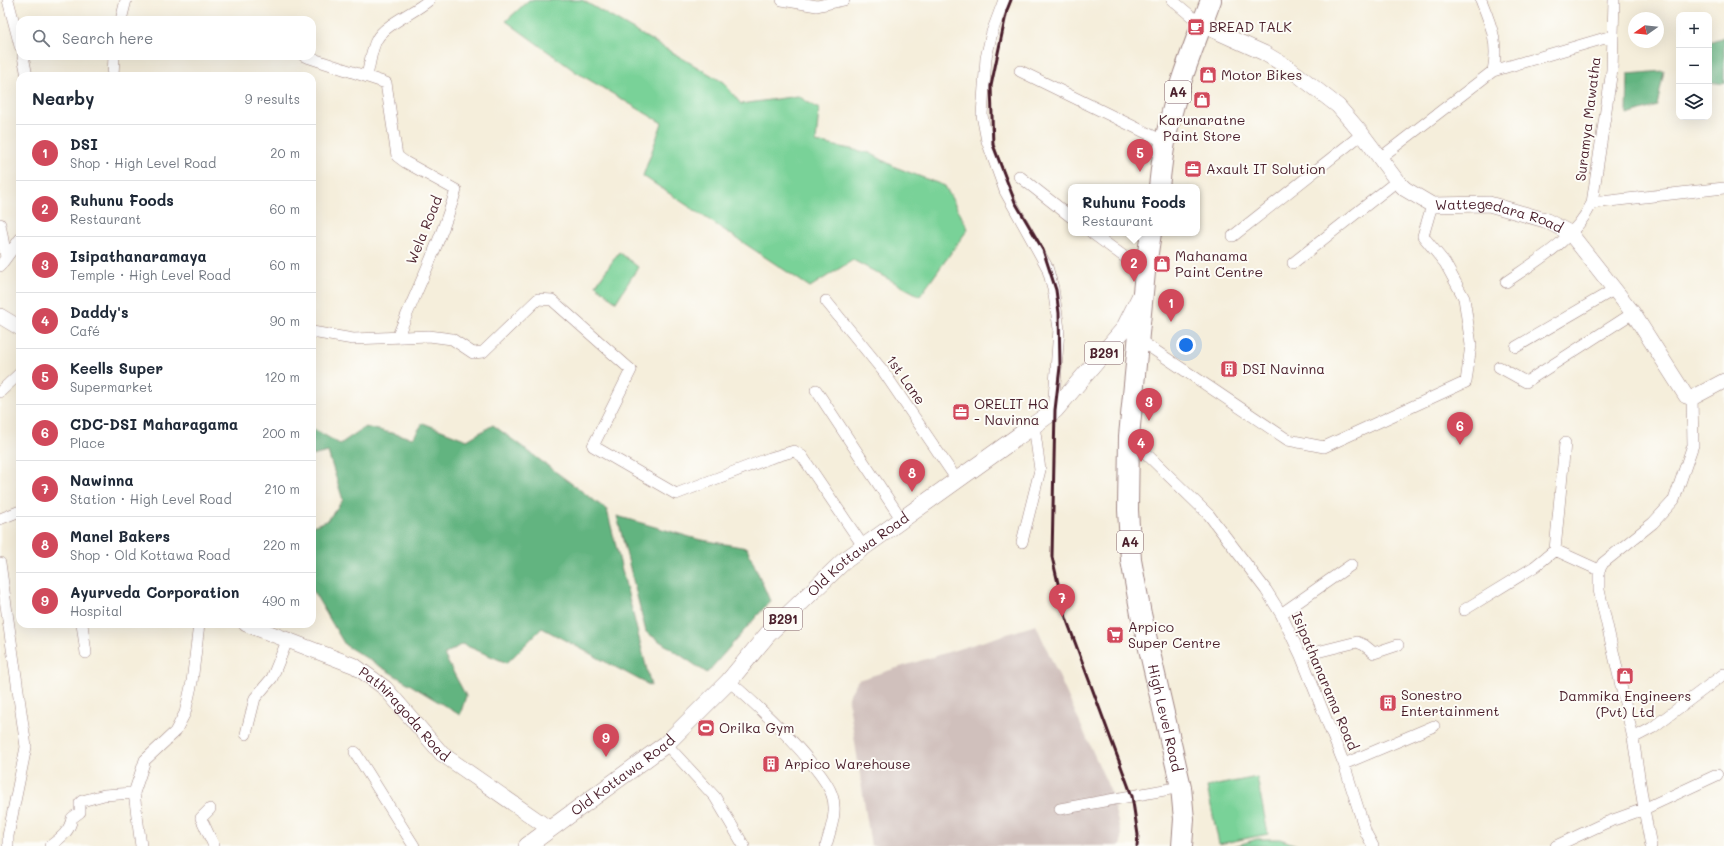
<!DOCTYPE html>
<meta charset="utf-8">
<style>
:root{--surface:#fff;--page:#f2f2f3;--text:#1f2937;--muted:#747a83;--line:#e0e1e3;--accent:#d1495b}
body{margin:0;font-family:Mali,sans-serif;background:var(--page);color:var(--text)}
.controls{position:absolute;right:12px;top:12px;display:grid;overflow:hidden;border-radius:8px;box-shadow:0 4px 16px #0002}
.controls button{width:36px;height:36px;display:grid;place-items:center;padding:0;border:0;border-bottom:1px solid var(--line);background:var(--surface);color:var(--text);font:20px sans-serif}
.compass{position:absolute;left:1628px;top:12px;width:36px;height:36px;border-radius:50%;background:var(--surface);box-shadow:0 4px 16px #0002;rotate:256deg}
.you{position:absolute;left:1186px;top:345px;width:14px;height:14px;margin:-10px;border:3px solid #fff;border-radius:50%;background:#1a73e8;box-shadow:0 0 0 6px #1a73e833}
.badge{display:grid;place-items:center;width:26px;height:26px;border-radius:50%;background:var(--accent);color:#fff;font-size:13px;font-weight:700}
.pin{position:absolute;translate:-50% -33px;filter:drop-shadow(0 1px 2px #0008)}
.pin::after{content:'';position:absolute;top:21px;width:14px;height:12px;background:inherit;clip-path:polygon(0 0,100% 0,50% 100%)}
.popup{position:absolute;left:1068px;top:184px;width:132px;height:52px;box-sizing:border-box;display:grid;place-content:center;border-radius:8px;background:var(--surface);filter:drop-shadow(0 1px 3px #0005);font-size:13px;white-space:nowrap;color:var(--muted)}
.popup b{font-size:15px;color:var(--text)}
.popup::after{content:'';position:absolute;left:50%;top:100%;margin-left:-8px;border:8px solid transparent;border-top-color:var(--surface)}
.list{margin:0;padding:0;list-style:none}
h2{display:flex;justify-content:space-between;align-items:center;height:52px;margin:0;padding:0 16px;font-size:17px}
h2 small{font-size:13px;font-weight:400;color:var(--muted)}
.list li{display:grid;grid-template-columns:26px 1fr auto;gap:12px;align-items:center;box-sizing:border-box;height:56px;padding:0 16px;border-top:1px solid var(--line)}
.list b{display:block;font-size:15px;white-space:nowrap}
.list p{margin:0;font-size:13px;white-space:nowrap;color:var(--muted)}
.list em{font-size:13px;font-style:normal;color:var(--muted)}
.icon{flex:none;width:22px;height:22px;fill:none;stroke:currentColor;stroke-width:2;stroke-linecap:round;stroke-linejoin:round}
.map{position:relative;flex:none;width:1724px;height:846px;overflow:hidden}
.search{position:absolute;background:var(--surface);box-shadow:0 4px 16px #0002;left:16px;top:16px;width:300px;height:44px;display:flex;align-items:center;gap:10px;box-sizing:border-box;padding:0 14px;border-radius:12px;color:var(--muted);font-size:15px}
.panel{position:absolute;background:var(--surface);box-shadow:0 4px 16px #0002;left:16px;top:72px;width:300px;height:556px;border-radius:12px}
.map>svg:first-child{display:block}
.industrial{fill:#d0c0bc}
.green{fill:#79d298;stroke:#627862}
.forest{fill:#62b480;stroke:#566a56}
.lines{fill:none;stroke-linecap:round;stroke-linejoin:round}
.street-casing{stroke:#a08683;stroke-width:12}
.secondary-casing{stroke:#a08683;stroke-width:16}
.primary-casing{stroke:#a08683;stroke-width:18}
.highway-casing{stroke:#a08683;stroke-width:22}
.street{stroke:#fff;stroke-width:11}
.secondary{stroke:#fff;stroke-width:15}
.primary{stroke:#fff;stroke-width:17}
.highway{stroke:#fff;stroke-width:20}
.rail{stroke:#4a1f2b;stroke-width:3}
.labels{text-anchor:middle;stroke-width:4;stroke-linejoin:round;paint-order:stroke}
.shield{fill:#fdfcf7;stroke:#806168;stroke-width:1}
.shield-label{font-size:13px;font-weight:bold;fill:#4a1f2b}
.poi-label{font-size:14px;fill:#4a1f2b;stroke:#fdfcf7;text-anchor:start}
.street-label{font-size:14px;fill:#4a1f2b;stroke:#fdfcf7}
</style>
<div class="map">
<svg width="1724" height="846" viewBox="0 0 1724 846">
<rect width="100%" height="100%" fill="#fdfcf7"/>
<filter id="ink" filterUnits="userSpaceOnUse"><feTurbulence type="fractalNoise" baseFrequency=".025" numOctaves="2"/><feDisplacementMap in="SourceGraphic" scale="8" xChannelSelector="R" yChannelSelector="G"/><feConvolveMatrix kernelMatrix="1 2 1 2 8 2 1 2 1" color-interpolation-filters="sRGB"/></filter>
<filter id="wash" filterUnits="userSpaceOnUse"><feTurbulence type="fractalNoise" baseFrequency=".012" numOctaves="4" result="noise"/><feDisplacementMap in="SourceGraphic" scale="16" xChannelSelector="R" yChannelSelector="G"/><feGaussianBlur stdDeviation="0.9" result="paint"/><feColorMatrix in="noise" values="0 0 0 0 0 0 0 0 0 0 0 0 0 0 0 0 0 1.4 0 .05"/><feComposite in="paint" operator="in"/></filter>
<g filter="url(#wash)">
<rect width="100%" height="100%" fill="#f5eedb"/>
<path class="industrial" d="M 1036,625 L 1110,790 L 1121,834 L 1121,846 L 871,846 L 848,697 L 858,680 Z"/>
<path class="green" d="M 529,0 L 582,0 L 723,82 L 741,104 L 798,96 L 819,109 L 816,142 L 870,153 L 895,167 L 945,186 L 968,229 L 920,296 L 853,260 L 810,287 L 643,176 L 662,123 L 576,72 L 506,21 Z
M 619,252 L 638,267 L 616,302 L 596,285 Z
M 1257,777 L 1268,834 L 1219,844 L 1207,787 Z
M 1257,839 L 1280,839 L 1299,846 L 1235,846 Z"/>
<path class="forest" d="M 1724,37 L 1724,84 L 1709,82 L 1709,42 Z
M 1664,71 L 1657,106 L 1627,115 L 1628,74 Z
M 423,423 L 467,440 L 493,425 L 607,510 L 651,686 L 542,628 L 507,663 L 462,644 L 444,655 L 466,696 L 460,715 L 345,645 L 312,589 L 312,526 L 327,521 L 343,500 L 328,452 L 312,456 L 312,428 L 340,444 L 365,427 L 413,438 Z
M 617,516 L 697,539 L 747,548 L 770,601 L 707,673 L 646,632 Z"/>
</g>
<g filter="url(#ink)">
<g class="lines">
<defs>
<path id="street" d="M 8,0 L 20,46
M 782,0 L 817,6 L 844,0
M 1004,0 L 992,32 L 986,58 L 982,115 L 987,141 L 1005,191 L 1047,267 L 1053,288 L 1059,329 L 1053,412
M 1172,0 L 1202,25
M 1481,0 C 1491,25 1499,43 1493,71
M 121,20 L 126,0
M 23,56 L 27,76
M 304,56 L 386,83 L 397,156 L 405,162 L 456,190 C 441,241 417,289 397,338
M 1020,71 L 1165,142
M 367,75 C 370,65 371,49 377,39 C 385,24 416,12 429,0
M 113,76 L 114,56
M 1380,158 L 1493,71 L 1612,36
M 1019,176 L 1071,217
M 1592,203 L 1724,188
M 0,224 L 6,257
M 1092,233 L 1145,272
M 1233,236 L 1362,134
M 1293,263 L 1397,181
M 0,266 L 20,239
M 1506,282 C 1538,260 1575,239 1592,203 L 1612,70 L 1614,0
M 826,301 L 883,371 L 957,480
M 312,332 L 353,339 L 429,336 L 452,339 L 473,353 L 483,352 L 538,299 L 552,300 L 631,370 L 593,446 L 676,494 L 770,458 L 794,451 L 802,456 L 863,546
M 1138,339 L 1288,440 L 1324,447 L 1466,382 L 1471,345 L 1464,298 L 1445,263 L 1423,236 L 1432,205
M 1516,347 L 1615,289
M 1499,367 L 1526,382 L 1633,313
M 816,390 L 902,520
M 0,392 L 20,373
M 1129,437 L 1209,515 L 1266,590 L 1281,614 L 1301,656 L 1344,764 L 1366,833 L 1373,846
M 0,519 L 20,511
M 1022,542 L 1040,470 L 1034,425
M 1555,550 L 1565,443
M 0,563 L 26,747 L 8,836 L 8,846
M 1464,610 L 1534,567 L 1555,550 L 1599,570
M 1281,614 L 1351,565
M 82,624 L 86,653
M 1301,656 L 1357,642 L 1364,645 L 1374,653 L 1398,645
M 729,681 C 759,707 787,733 812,764 C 819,773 828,783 832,795 C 838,812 830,830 826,846
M 246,734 L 255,698 L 272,678 L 287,641
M 1633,738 L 1652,728 L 1724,674
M 666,744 L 715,797 L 744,846
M 355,752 L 414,846
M 1344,764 L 1434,726
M 210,809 L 201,818 L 214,846
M 1060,809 L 1181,787
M 50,846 C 61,838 70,831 72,818 L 80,812 L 80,803 L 82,801 L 104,795 L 134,793
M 141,846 L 134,793 L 145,760 L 175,732 L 185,713 L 192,682 L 199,624
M 1556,846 L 1605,823 L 1644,809 L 1633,738 L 1599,590 L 1599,570 L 1603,563 L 1653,523 L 1674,500 L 1693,445 L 1692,398
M 1651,846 L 1644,809 L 1717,775"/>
<g id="secondary">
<path id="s1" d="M 1202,25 L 1264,53 L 1289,68 L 1338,106 L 1362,134 L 1397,181 L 1405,189 L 1432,205 L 1489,204 L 1545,220 L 1570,233 L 1633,313 L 1686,396 L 1692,398 L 1724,381"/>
<path d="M 0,316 L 20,328"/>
<path id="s2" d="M 246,624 L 355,666 L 385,688 L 442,754 L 550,829"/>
</g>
<g id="primary">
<path id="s3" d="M 527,846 L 666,744 L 729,681 L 768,634 L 844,561 L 1055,410 L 1124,329 L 1141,295"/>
</g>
<g id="highway">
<path d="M 1159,187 C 1161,169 1163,150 1167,132 C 1177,87 1195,43 1211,0"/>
<path id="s4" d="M 1151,233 L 1145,272 L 1129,436 L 1128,510 L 1131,560 L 1141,614 L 1181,787 L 1184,819 L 1182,846"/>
</g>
</defs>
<use href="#street" class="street-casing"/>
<use href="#secondary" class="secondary-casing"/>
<use href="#primary" class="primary-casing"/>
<use href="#highway" class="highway-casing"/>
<use href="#street" class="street"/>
<use href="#secondary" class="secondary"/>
<use href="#primary" class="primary"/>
<use href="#highway" class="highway"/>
<path class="rail" d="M 1011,0 L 1007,10 L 991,86 L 993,145 L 1015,202 L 1043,250 L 1056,290 L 1059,313 L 1060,367 L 1055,410 L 1052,557 L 1066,618 L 1132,796 L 1138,835 L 1137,846"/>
</g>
</g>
<defs>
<symbol id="cafe-square" viewBox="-11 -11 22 22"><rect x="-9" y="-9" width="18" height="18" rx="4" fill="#d1495b" stroke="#fdfcf7"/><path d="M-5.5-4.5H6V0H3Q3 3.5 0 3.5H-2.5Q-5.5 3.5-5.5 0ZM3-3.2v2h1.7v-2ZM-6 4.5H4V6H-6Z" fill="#fff"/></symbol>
<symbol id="shop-square" viewBox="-11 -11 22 22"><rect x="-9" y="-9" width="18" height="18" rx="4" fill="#d1495b" stroke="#fdfcf7"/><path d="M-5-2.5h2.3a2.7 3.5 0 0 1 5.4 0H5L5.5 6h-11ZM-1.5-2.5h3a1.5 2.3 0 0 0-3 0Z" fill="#fff"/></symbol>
<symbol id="office-square" viewBox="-11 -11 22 22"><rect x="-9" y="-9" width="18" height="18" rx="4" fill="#d1495b" stroke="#fdfcf7"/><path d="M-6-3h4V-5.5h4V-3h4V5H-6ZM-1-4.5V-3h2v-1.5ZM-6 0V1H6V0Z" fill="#fff"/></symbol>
<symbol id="building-square" viewBox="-11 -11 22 22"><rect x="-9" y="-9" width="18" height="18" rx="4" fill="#d1495b" stroke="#fdfcf7"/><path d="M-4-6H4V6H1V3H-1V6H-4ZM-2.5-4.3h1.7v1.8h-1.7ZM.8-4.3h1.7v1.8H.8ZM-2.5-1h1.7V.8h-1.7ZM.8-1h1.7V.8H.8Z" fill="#fff"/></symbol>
<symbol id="supermarket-square" viewBox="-11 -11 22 22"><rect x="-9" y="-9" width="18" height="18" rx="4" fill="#d1495b" stroke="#fdfcf7"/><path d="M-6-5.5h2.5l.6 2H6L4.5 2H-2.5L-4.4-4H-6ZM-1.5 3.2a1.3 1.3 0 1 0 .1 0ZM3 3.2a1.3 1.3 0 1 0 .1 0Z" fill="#fff"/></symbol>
<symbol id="stadium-square" viewBox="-11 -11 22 22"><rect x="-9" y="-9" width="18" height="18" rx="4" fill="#d1495b" stroke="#fdfcf7"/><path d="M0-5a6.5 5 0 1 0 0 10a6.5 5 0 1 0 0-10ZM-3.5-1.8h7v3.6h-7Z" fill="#fff"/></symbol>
</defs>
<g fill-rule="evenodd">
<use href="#cafe-square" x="1186" y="17" width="20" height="20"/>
<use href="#shop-square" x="1198" y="65" width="20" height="20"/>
<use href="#shop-square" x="1192" y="90" width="20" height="20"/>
<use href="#office-square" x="1183" y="159" width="20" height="20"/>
<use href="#shop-square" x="1152" y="254" width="20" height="20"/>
<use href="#building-square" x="1219" y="359" width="20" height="20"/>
<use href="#office-square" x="951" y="402" width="20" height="20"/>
<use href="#supermarket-square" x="1105" y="625" width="20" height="20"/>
<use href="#shop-square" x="1615" y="666" width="20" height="20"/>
<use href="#building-square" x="1378" y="693" width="20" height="20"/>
<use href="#stadium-square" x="696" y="718" width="20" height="20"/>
<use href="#building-square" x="761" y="754" width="20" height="20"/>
</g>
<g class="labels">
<g class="shield">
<rect x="1165" y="81" width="26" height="22" rx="3"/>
<rect x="1085" y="342" width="38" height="22" rx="3"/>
<rect x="1117" y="531" width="26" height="22" rx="3"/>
<rect x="764" y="608" width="38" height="22" rx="3"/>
</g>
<g class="shield-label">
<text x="1178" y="97">A4</text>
<text x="1104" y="358">B291</text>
<text x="1130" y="547">A4</text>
<text x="783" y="624">B291</text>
</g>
<g class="poi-label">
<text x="1209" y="32">BREAD TALK</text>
<text x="1221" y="80">Motor Bikes</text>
<text x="1202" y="125" text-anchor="middle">Karunaratne<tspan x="1202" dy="16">Paint Store</tspan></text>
<text x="1206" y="174">Axault IT Solution</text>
<text x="1175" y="261">Mahanama<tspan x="1175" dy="16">Paint Centre</tspan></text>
<text x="1242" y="374">DSI Navinna</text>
<text x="974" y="409">ORELIT HQ<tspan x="974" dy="16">- Navinna</tspan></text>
<text x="1128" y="632">Arpico<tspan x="1128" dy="16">Super Centre</tspan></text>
<text x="1401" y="700">Sonestro<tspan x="1401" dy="16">Entertainment</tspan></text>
<text x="1625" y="701" text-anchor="middle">Dammika Engineers<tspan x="1625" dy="16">(Pvt) Ltd</tspan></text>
<text x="719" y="733">Orilka Gym</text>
<text x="784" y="769">Arpico Warehouse</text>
</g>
<g class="street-label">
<text transform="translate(1588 119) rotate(-83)" y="5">Suramya Mawatha</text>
<text dy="5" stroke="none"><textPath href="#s1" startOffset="366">Wattegedara Road</textPath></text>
<text transform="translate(424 230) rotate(-68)" y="5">Wela Road</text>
<text transform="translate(906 380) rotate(55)" y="5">1st Lane</text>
<text dy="5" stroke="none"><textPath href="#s3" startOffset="443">Old Kottawa Road</textPath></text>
<text transform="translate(1325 681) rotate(67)" y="5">Isipathanarama Road</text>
<text dy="5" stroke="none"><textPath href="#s2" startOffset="186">Pathiragoda Road</textPath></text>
<text dy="5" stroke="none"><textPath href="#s4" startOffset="490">High Level Road</textPath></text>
<text dy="5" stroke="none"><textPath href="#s3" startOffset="119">Old Kottawa Road</textPath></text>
</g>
</g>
</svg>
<div class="controls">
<button>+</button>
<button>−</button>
<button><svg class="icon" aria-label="layers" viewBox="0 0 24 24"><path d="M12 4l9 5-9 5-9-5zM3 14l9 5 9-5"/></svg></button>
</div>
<svg class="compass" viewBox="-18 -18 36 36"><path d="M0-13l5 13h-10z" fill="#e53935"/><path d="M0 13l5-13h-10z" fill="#747a83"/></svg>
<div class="you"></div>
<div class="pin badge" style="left:1171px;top:322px">1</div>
<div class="pin badge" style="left:1134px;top:282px">2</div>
<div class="popup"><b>Ruhunu Foods</b>Restaurant</div>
<div class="pin badge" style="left:1149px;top:421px">3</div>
<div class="pin badge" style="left:1141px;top:462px">4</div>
<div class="pin badge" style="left:1140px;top:172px">5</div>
<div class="pin badge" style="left:1460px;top:445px">6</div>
<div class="pin badge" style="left:1062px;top:617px">7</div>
<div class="pin badge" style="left:912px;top:492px">8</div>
<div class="pin badge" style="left:606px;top:757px">9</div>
<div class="search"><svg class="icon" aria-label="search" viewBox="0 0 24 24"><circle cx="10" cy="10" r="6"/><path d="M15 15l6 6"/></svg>Search here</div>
<section class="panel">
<h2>Nearby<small>9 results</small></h2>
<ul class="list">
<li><span class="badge">1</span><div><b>DSI</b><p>Shop · High Level Road</p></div><em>20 m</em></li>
<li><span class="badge">2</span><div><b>Ruhunu Foods</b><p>Restaurant</p></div><em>60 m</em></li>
<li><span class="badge">3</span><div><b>Isipathanaramaya</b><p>Temple · High Level Road</p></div><em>60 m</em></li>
<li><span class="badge">4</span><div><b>Daddy's</b><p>Café</p></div><em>90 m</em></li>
<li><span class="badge">5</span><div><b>Keells Super</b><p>Supermarket</p></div><em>120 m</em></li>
<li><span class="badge">6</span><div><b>CDC-DSI Maharagama</b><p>Place</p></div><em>200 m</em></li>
<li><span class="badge">7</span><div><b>Nawinna</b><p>Station · High Level Road</p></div><em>210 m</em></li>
<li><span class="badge">8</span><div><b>Manel Bakers</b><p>Shop · Old Kottawa Road</p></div><em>220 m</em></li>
<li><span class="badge">9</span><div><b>Ayurveda Corporation</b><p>Hospital</p></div><em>490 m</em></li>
</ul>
</section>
</div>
